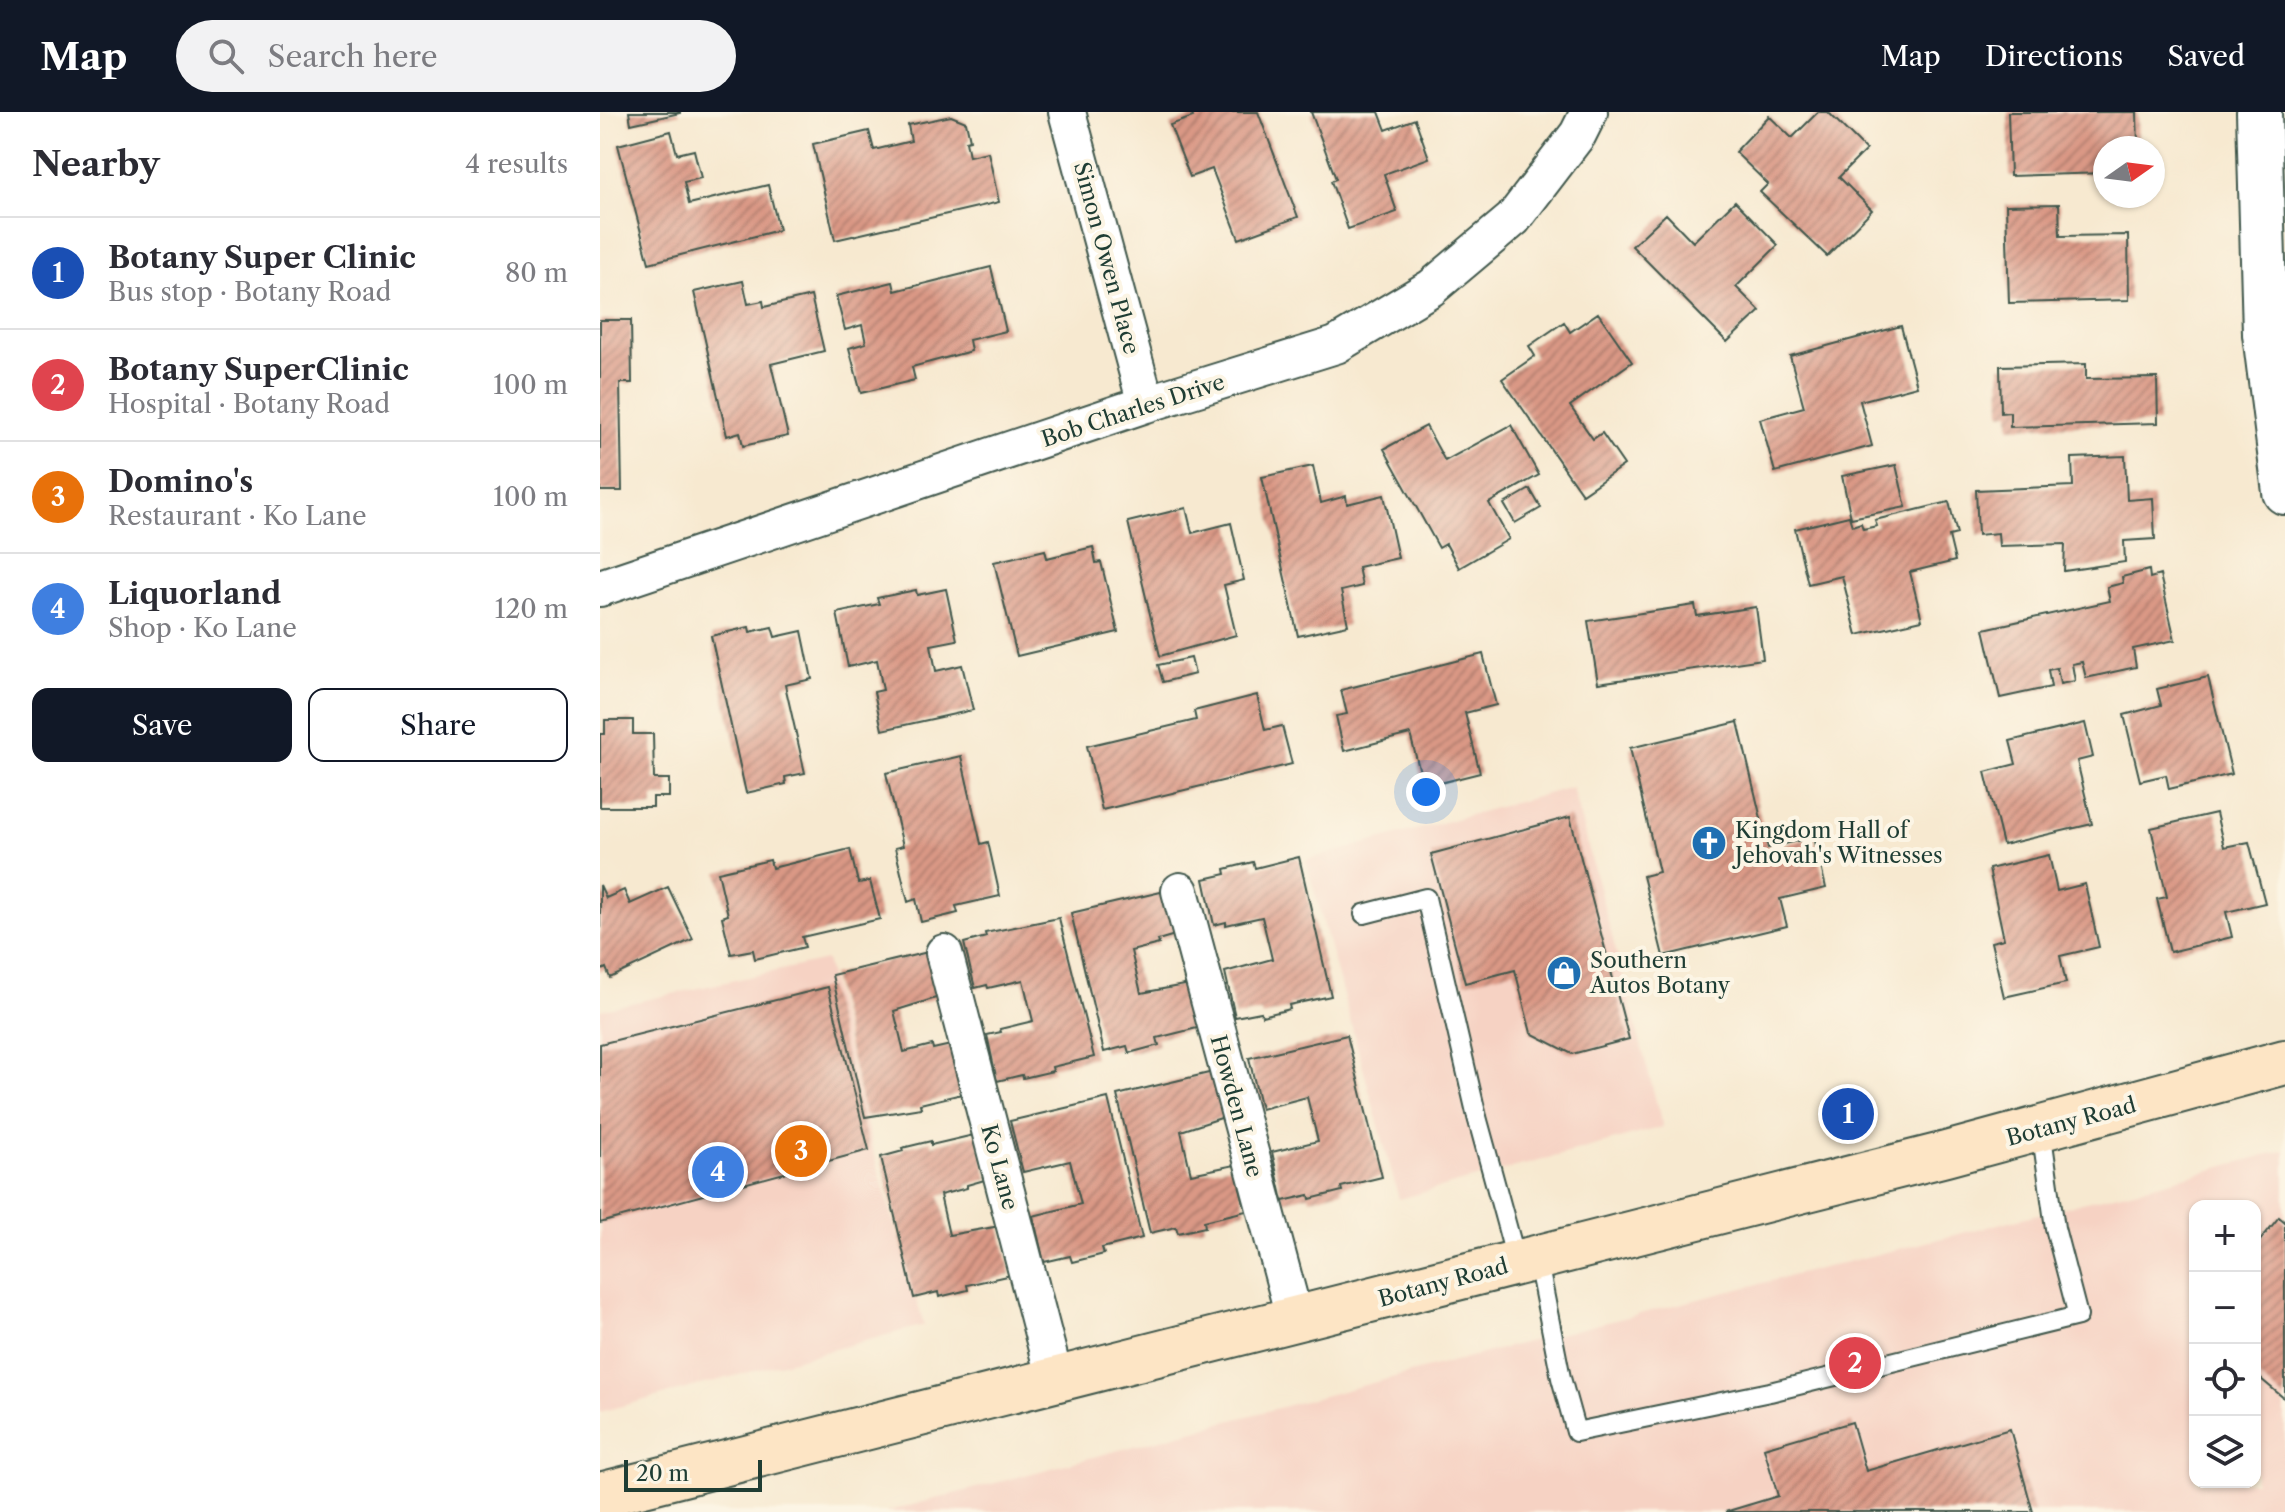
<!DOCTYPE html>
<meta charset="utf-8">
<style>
:root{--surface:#fff;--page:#f2f2f3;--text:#2b2b33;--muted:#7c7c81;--line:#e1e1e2;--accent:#111827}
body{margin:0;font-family:"Libre Caslon Text",serif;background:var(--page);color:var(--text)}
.controls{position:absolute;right:24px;bottom:24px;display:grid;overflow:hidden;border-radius:16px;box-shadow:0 2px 6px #0004}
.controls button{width:72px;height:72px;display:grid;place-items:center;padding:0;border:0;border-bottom:2px solid var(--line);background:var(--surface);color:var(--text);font:40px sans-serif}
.compass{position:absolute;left:1493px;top:24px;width:72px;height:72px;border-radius:50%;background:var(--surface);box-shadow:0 2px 6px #0004;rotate:76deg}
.scale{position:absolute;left:24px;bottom:20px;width:138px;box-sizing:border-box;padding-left:8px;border:4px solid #1f3d34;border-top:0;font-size:22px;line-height:28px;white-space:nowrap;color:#1f3d34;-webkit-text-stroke:6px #fcf5e5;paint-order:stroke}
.you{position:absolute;left:826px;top:680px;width:28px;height:28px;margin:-20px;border:6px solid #fff;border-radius:50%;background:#1a73e8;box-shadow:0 0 0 12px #1a73e833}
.badge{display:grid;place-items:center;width:52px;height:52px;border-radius:50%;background:var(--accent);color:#fff;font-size:26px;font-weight:700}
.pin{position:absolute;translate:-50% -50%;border:4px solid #fff;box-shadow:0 2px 8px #0006}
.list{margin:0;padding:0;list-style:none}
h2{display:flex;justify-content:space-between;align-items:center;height:104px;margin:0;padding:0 32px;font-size:34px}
h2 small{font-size:26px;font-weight:400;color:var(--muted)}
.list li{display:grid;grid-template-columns:52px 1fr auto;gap:24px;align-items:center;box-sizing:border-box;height:112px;padding:0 32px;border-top:2px solid var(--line)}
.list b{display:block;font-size:30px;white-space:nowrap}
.list p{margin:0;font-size:26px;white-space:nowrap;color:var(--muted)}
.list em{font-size:26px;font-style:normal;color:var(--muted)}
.actions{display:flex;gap:16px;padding:24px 32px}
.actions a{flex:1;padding:18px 0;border:2px solid var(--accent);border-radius:16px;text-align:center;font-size:28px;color:var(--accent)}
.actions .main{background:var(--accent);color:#fff}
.icon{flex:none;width:44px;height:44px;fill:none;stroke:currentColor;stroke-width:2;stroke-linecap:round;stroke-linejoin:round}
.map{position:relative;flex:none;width:1685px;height:1400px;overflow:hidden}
header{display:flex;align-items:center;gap:48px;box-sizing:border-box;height:112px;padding:0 40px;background:var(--accent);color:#fff}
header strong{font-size:38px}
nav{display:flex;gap:44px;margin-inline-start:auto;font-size:28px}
.search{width:560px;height:72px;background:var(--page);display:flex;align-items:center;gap:20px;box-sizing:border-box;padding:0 28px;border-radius:44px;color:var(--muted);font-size:30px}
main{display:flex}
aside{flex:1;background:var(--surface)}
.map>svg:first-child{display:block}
.built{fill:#f6d2c3;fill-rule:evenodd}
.building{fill:url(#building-hatch)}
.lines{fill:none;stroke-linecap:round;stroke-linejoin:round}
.service-casing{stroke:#3f574b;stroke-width:22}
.minor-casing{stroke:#3f574b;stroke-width:40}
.tertiary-casing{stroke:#3f574b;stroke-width:48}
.secondary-casing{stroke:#3f574b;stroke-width:48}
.service{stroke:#fff;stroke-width:18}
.minor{stroke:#fff;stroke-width:36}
.tertiary{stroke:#fff;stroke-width:44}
.secondary{stroke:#fde5c5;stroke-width:44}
.labels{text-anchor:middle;stroke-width:8;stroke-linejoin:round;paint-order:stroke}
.street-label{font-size:22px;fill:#1f3d34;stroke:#fcf5e5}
.poi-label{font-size:22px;fill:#1f3d34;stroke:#fcf5e5;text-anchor:start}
</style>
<header>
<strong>Map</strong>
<div class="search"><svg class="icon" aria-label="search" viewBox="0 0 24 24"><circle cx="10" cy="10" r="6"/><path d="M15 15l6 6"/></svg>Search here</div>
<nav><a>Map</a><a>Directions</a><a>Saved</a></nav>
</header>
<main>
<aside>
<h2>Nearby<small>4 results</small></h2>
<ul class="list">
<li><span class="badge" style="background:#1a4fb4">1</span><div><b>Botany Super Clinic</b><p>Bus stop · Botany Road</p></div><em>80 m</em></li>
<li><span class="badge" style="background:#e0444e">2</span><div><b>Botany SuperClinic</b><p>Hospital · Botany Road</p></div><em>100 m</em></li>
<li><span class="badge" style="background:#e8710a">3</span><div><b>Domino's</b><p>Restaurant · Ko Lane</p></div><em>100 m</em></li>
<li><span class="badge" style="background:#3f7fe0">4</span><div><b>Liquorland</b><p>Shop · Ko Lane</p></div><em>120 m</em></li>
</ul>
<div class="actions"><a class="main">Save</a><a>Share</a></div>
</aside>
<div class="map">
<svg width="1685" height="1400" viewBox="0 0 1685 1400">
<defs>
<pattern id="building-hatch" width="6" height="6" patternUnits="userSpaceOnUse" patternTransform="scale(2)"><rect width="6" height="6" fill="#da9885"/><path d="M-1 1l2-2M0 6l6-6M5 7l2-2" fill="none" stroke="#b07d6e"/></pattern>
</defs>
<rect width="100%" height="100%" fill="#fcf5e5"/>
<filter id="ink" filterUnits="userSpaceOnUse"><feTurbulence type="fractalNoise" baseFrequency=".0125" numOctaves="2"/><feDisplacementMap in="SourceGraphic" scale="16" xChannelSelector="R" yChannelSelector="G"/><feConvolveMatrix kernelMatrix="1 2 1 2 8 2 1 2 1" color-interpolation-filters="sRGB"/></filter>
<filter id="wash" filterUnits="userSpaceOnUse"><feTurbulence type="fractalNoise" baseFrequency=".006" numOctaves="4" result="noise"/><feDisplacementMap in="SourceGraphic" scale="32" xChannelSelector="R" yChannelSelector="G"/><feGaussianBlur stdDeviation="1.8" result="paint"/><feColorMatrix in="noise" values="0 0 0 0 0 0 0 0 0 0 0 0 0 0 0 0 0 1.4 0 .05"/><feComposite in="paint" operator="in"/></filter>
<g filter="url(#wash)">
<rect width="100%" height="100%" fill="#f7e9d0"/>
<path class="built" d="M 972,675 L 1063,1015 L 799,1087 L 706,748 Z
M 226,848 L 272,1035 L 324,1213 L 0,1300 L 0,898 Z
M 1685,1038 L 1685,1400 L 286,1400 L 919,1232 L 1554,1073 ZM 1595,1094 L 1655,1094 L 1655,1370 L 1595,1370 Z"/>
<g id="blocks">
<path class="building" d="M 29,0 L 80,0 L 80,1 L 31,12 Z
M 591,0 L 658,0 L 698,105 L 639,127 L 612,57 L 590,65 L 570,13 L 593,5 Z
M 711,0 L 779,0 L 786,18 L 815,7 L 829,46 L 784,62 L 797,100 L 748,117 L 731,69 L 736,67 Z
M 1218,0 L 1228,0 L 1266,38 L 1239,65 L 1272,98 L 1227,144 L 1160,80 L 1168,72 L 1135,40 L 1169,4 L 1192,26 Z
M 1408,0 L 1537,0 L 1538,36 L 1505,36 L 1505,61 L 1410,64 Z
M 351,4 L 366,10 L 370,28 L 366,29 L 369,44 L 388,40 L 399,90 L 235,128 L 213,32 L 269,19 L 274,38 L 311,29 L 308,13 Z
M 71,19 L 77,42 L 94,38 L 101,66 L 84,70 L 89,92 L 168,73 L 179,118 L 49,151 L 18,33 Z
M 1135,89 L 1178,133 L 1136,175 L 1160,199 L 1127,230 L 1032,134 L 1066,102 L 1093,130 Z
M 1459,92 L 1460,124 L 1528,123 L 1529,188 L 1409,191 L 1406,93 Z
M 391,155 L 406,219 L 369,228 L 371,239 L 312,255 L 315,268 L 261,281 L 249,236 L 266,231 L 262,213 L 245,218 L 236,184 L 293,170 L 295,179 Z
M 143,169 L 148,192 L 163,189 L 164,195 L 211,184 L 224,239 L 171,252 L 188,324 L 143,334 L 140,320 L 127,324 L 94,180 Z
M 998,201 L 1032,250 L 970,294 L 993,327 L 1002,321 L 1024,353 L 982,382 L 902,267 L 935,244 L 929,234 L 964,210 L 970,220 Z
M 0,208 L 31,208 L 32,271 L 20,271 L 22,379 L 0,379 Z
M 1301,214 L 1317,274 L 1260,289 L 1272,334 L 1175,360 L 1160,307 L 1204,295 L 1190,244 Z
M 1486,252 L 1486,267 L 1557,266 L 1558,311 L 1410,315 L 1410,300 L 1401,301 L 1400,254 Z
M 911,313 L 939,363 L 889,391 L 909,427 L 859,456 L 846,432 L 839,436 L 784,337 L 826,314 L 845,349 Z
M 1525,344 L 1527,388 L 1553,386 L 1555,427 L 1524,429 L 1525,450 L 1464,459 L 1465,432 L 1399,434 L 1398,421 L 1378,423 L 1376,378 L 1473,374 L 1472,346 Z
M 1296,353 L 1306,395 L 1251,406 L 1242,364 Z
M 713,354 L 721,391 L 746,384 L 747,392 L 784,383 L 798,446 L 758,455 L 762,474 L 741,479 L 748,513 L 698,524 L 662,365 Z
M 930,377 L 941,396 L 915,411 L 904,392 Z
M 1349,390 L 1357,422 L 1349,424 L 1355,449 L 1310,460 L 1322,508 L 1257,523 L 1242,464 L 1208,472 L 1195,417 L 1249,404 L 1252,414 L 1261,411 L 1263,417 L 1277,414 L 1275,408 Z
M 586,396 L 592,421 L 631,411 L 644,468 L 624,473 L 636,523 L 560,544 L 528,410 Z
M 493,435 L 496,451 L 501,450 L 518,520 L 417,544 L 394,450 L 445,438 L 447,446 Z
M 1549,458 L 1550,466 L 1560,463 L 1575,528 L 1533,537 L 1536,555 L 1486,566 L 1482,550 L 1472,552 L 1475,569 L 1460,572 L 1457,556 L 1448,558 L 1451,575 L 1400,586 L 1384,517 L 1510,489 L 1507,475 L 1523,471 L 1522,465 Z
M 346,477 L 357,528 L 331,533 L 336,559 L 362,553 L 373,598 L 282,618 L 274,580 L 283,578 L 277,548 L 248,555 L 237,501 L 279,492 L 277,486 L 316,478 L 317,483 Z
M 1095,493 L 1097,504 L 1156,495 L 1163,547 L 998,571 L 988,509 Z
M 149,515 L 150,520 L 172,515 L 175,525 L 202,519 L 212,567 L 185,573 L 205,661 L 185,665 L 186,672 L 146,681 L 111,524 Z
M 883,542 L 896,593 L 865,601 L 880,661 L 824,675 L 810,622 L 744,639 L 736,604 L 747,602 L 741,578 Z
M 591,546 L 595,562 L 563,570 L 558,553 Z
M 1608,565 L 1632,662 L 1569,677 L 1566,663 L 1540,669 L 1524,603 L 1561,593 L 1557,577 Z
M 657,583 L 665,618 L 682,614 L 692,652 L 502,698 L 487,634 L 596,608 L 594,599 Z
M 5,608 L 33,608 L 33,622 L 53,622 L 54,667 L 69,667 L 69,685 L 53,685 L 53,695 L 0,695 L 0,622 L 5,622 Z
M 1138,610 L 1168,736 L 1214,725 L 1226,776 L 1180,787 L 1187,814 L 1063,844 L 1043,764 L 1059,760 L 1030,636 Z
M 1485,611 L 1493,645 L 1477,649 L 1492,712 L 1403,733 L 1385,660 L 1416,652 L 1410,629 Z
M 361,644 L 381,732 L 388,730 L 400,784 L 356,794 L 358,801 L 321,810 L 316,787 L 308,790 L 295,736 L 303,734 L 286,661 Z
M 1616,701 L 1624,735 L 1649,730 L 1665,791 L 1626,800 L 1632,825 L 1570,840 L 1557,787 L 1567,785 L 1551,716 Z
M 970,705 L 1029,927 L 972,942 L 931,921 L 915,858 L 865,871 L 831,742 Z
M 250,737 L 258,771 L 270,769 L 280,807 L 202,825 L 205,835 L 155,847 L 153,838 L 131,842 L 122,805 L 128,803 L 118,760 L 170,748 L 172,756 Z
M 1449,743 L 1457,779 L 1485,772 L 1499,835 L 1460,844 L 1466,871 L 1404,885 L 1391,830 L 1404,827 L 1389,757 Z
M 699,745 L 731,884 L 689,893 L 690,897 L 662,904 L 661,900 L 635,905 L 625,860 L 672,847 L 662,805 L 626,813 L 626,810 L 614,813 L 604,767 L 626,762 L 625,757 L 653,750 L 655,756 Z
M 0,773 L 6,786 L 24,778 L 30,792 L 68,775 L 93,827 L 10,866 L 6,856 L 0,859 Z
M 565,779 L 575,823 L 558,828 L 559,832 L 531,839 L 541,881 L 590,872 L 601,915 L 557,926 L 559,933 L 529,941 L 527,934 L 504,940 L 471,801 Z
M 459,806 L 494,945 L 452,955 L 453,959 L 423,966 L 422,963 L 397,969 L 387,923 L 401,920 L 400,917 L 433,909 L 423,868 L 388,876 L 387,873 L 375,876 L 364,831 L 386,825 L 385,821 Z
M 328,840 L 339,885 L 294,899 L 304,940 L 332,933 L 333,937 L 351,933 L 362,982 L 320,992 L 321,996 L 265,1005 L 232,863 Z
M 228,875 L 269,1038 L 0,1111 L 0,932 Z
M 747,923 L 782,1065 L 741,1075 L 742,1079 L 710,1087 L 709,1083 L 683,1089 L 672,1040 L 718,1029 L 707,985 L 661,997 L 649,946 Z
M 613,960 L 624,1005 L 581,1019 L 591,1062 L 635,1053 L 646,1099 L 604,1109 L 605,1115 L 578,1121 L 576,1115 L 550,1121 L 517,983 Z
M 508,986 L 542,1126 L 502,1136 L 504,1142 L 472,1150 L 470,1144 L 444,1150 L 433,1104 L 481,1092 L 470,1049 L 423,1060 L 410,1009 Z
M 378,1022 L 388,1067 L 367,1073 L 367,1076 L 340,1083 L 349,1123 L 400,1114 L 411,1163 L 367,1173 L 368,1178 L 339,1185 L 338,1180 L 314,1186 L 281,1045 L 303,1039 L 302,1036 L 331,1029 L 331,1033 Z
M 1679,1105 L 1685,1110 L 1685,1287 L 1655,1262 L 1655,1135 Z
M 1252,1310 L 1266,1359 L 1410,1317 L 1433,1400 L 1125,1400 L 1178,1384 L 1164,1336 Z"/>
</g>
</g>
<g filter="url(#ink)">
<use href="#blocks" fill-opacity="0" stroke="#3f574b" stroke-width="2"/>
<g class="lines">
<defs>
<path id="service" d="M 764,802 L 826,786 L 877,1005 L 917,1151
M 937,1145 L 961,1266 L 976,1320 L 1170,1280 L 1478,1204 L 1455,1116 L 1441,1017"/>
<path id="minor" d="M 467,0 L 546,292
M 0,476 L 546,292 L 736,233 L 831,176 L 913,107 L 978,22 L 989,0
M 580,779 L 695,1208
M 344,841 L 455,1268"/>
<path id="tertiary" d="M 1659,0 L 1665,222 L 1685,380"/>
<path id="secondary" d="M 0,1383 L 1346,1042 L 1685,950"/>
</defs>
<use href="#service" class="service-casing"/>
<use href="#minor" class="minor-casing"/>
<use href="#tertiary" class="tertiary-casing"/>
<use href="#secondary" class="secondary-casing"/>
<use href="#service" class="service"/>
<use href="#minor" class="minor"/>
<use href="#tertiary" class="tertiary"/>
<use href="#secondary" class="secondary"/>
</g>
</g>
<defs>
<symbol id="church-disc" viewBox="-11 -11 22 22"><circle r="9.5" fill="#1f6fb2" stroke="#fcf5e5"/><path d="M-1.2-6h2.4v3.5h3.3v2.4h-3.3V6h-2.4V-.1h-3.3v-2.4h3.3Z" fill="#fff"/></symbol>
<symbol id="shop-disc" viewBox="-11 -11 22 22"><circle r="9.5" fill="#1f6fb2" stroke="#fcf5e5"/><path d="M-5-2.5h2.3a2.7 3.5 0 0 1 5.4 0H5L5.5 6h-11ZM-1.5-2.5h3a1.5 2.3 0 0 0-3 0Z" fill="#fff"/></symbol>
</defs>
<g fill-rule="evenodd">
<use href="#church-disc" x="1089" y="711" width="40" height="40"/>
<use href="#shop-disc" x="944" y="841" width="40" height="40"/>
</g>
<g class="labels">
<g class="street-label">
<text transform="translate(507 146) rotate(75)" y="8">Simon Owen Place</text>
<text transform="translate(533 298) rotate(-18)" y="8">Bob Charles Drive</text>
<text transform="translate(637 994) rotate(75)" y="8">Howden Lane</text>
<text transform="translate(1471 1009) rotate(-15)" y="8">Botany Road</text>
<text transform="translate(400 1055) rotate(75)" y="8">Ko Lane</text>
<text transform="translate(843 1170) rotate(-15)" y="8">Botany Road</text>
</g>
<g class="poi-label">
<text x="1135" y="726">Kingdom Hall of<tspan x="1135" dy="25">Jehovah's Witnesses</tspan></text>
<text x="990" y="856">Southern<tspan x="990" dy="25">Autos Botany</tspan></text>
</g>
</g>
</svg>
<div class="controls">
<button>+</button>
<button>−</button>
<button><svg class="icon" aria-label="locate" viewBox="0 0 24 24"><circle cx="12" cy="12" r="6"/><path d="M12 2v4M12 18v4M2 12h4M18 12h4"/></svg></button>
<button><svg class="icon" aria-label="layers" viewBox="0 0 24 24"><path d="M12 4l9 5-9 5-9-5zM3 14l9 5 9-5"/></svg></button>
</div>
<svg class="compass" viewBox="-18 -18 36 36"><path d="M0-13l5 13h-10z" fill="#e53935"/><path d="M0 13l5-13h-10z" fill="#7c7c81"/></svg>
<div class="scale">20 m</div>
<div class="you"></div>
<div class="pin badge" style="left:1248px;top:1002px;background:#1a4fb4">1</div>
<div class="pin badge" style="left:1255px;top:1251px;background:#e0444e">2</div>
<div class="pin badge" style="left:201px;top:1039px;background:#e8710a">3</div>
<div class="pin badge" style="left:118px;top:1060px;background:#3f7fe0">4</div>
</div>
</main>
